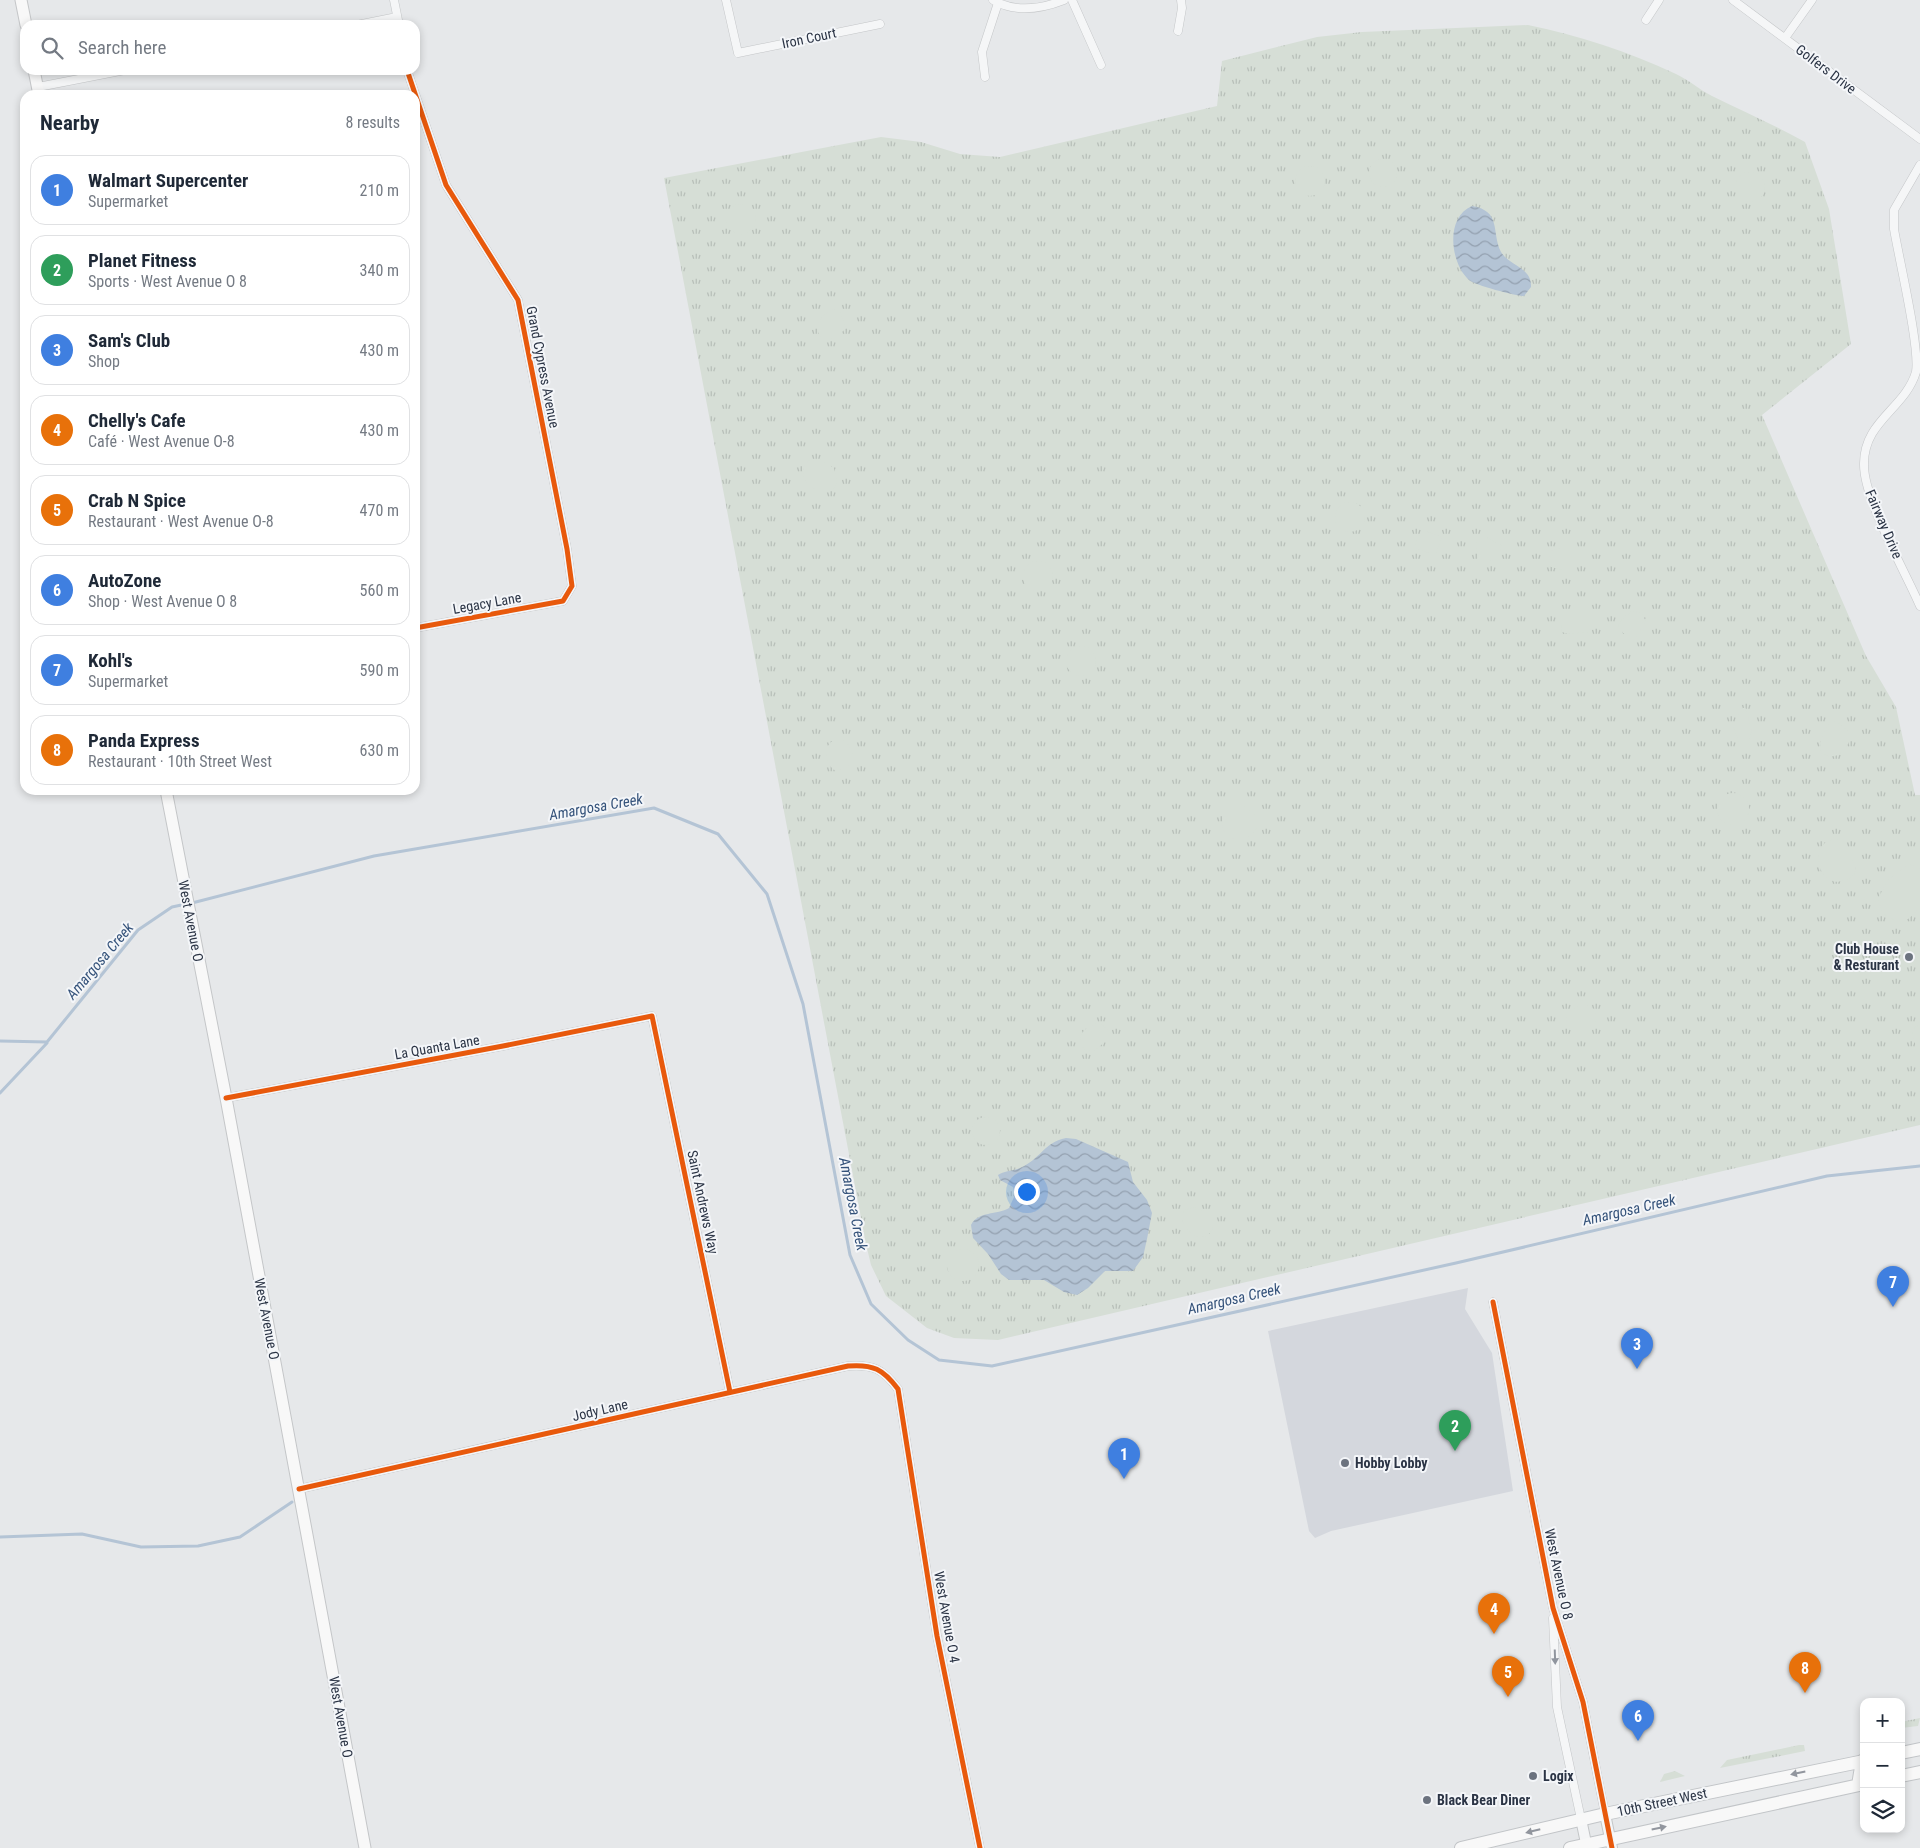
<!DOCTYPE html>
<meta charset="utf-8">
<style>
:root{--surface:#fff;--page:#f2f2f3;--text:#1f2937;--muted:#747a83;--line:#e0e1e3;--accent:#0f766e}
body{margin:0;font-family:"Roboto Condensed",sans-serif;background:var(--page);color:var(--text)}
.controls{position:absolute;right:15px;bottom:15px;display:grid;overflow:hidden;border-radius:10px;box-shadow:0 2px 8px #0003}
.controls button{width:45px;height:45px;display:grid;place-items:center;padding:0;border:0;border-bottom:1px solid var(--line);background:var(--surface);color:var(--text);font:25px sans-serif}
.you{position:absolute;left:1026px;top:1191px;width:18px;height:18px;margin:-12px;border:4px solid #fff;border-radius:50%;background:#1a73e8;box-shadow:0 0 0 8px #1a73e833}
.badge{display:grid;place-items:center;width:32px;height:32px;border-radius:50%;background:var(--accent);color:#fff;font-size:16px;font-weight:700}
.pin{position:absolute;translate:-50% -41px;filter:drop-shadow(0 1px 2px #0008)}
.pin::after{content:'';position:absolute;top:26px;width:18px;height:15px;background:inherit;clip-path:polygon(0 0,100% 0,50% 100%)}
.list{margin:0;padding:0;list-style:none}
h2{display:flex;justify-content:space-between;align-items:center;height:65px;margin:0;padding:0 20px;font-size:21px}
h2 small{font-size:16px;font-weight:400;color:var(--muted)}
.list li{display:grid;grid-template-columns:32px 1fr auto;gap:15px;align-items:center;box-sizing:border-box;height:70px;margin:0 10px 10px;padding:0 10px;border:1px solid var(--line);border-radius:15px}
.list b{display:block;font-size:19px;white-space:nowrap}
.list p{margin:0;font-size:16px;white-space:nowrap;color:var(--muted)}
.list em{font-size:16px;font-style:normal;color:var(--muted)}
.icon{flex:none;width:28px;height:28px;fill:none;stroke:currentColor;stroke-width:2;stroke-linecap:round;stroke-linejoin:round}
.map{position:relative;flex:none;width:1920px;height:1848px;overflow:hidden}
.search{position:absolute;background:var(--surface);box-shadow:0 2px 8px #0003;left:20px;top:20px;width:400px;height:55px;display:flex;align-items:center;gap:12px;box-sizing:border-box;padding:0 18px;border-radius:15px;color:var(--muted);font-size:19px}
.panel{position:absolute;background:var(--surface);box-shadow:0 2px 8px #0003;left:20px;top:90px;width:400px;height:705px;border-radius:15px}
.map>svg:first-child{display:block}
.built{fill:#d4d7dd}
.grass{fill:url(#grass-tufts)}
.garden{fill:#d6ded6}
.water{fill:url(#water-waves)}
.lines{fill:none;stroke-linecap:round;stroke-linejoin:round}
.stream{stroke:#b4c4d5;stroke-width:3}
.minor-casing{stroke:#c4c6c8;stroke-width:9}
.tertiary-casing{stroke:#c4c6c8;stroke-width:12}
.secondary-casing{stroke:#c4c6c8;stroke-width:13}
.primary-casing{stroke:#c2c5c8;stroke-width:14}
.minor{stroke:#f5f6f7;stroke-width:8}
.tertiary{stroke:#f5f6f7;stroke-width:10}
.secondary{stroke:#f8f8f8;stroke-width:11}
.primary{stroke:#f8f8f8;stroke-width:12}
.cycleway-casing{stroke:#f4f6f9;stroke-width:8}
.cycleway{stroke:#e8590c;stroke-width:5}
.oneway{fill:#90959e}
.oneway2{fill:#92969e}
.poi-dot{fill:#6c737f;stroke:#f4f6f9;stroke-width:2}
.labels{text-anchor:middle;stroke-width:4;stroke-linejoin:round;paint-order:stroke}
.street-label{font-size:14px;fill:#2b3445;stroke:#f4f6f9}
.poi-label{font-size:14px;font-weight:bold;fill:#2b3445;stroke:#f4f6f9;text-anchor:start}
.water-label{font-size:15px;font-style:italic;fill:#34527a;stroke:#f4f6f9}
</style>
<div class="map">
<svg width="1920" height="1848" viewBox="0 0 1920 1848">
<defs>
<pattern id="grass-tufts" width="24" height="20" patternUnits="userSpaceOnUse" patternTransform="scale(1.25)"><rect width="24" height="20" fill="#d6ded6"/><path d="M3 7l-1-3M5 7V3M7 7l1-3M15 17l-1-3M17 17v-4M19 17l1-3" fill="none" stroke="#b8bfb9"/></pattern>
<pattern id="water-waves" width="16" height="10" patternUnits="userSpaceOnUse" patternTransform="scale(1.25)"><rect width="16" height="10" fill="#b4c4d5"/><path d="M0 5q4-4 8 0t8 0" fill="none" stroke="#93a0af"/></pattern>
</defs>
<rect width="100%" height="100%" fill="#e6e8ea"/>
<path class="built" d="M 1468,1288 L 1465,1309 L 1492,1353 L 1513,1491 L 1331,1531 L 1315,1538 L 1309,1531 L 1268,1331 Z"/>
<path class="grass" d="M 1528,25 C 1580,36 1627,51 1676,74 C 1689,80 1700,90 1712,96 C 1743,111 1774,125 1805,142 L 1829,209 L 1851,344 L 1762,415 L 1866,656 L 1896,707 L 1915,795 L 1920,795 L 1920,1125 L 998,1340 L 954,1338 L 927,1328 L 886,1296 L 871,1265 L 866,1244 L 664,178 L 881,137 L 921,142 L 960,154 L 1000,157 L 1217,106 L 1222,61 L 1317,37 L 1362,32 Z
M 1920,1718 L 1918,1726 L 1901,1728 L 1901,1722 Z
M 1799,1745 L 1804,1745 L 1805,1751 L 1720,1768 L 1727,1760 Z
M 1675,1771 L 1685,1776 L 1660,1782 L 1664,1774 Z"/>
<path class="garden" d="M1369 173a14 14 0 1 1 28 0a14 14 0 1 1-28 0Z
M1295 181a15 15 0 1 1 30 0a15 15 0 1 1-30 0Z
M1735 187a15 15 0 1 1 30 0a15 15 0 1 1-30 0Z
M 737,204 L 745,205 L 755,215 L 756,225 L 746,234 C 731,236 721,223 728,210 Z
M 834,309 L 840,312 L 846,328 L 836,338 L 825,340 C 810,330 820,314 834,309 Z
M 811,459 L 821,460 L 834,468 L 837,483 L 833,490 L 822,493 C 807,487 794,471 811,459 Z
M1335 517a15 15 0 1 1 30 0a15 15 0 1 1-30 0Z
M 1425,531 L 1442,537 L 1436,553 L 1432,554 L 1415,548 L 1418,536 Z
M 1482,535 L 1501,545 C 1502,557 1493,561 1483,563 L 1478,559 L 1476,541 Z
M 1559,548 L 1573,555 L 1573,568 L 1562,570 L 1548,566 L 1551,551 Z
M1023 576a15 15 0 1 1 30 0a15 15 0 1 1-30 0Z
M 1632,611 L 1641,613 L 1646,621 L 1635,639 L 1623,633 L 1618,626 L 1622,619 Z
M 1573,613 L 1578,613 L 1590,619 L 1592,627 L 1588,632 L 1568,634 L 1562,632 L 1561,625 Z
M1066 661a15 15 0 1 1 30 0a15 15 0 1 1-30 0Z
M 1745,707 L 1752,731 L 1749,739 L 1743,743 L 1739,742 L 1733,726 L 1740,710 Z
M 1836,721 L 1848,731 L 1848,744 L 1839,755 L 1829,757 L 1821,752 L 1820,743 L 1827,725 Z
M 842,740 L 849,745 L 853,756 L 848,768 L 836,771 C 827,766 825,756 827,747 L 831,742 Z
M1717 809a16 16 0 1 1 32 0a16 16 0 1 1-32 0Z
M 1231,803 L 1241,803 L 1256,815 L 1257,827 C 1252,841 1231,844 1223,830 L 1222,816 Z
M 1835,839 L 1846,843 L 1856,868 L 1854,875 C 1821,901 1803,843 1835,839 Z
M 1909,864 L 1920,869 L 1920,908 L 1908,919 L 1896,921 L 1882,913 L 1878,898 L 1889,879 Z
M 1586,1005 L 1596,1010 L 1595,1022 L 1584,1032 L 1572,1032 C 1559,1016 1570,1007 1586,1005 Z
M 1100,1023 L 1108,1030 L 1106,1041 L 1094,1051 L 1084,1049 C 1074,1036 1086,1025 1100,1023 Z
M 1920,1025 L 1920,1059 L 1912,1034 L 1915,1027 Z
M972 1131a14 14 0 1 1 28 0a14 14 0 1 1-28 0Z
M 1194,1207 L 1203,1211 L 1212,1220 L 1213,1229 C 1202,1247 1181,1231 1182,1214 L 1185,1210 Z
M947 1265a16 16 0 1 1 32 0a16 16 0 1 1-32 0Z"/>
<path class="water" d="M 1472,206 C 1502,211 1491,232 1501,252 C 1509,266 1532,267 1531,287 L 1524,296 C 1516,296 1474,285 1469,280 C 1450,263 1445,217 1472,206 Z
M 1066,1138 L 1076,1139 L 1128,1162 L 1133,1182 L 1147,1200 L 1152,1213 L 1147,1239 L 1143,1257 L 1133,1271 L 1105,1271 L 1088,1288 L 1077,1295 L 1064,1292 L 1044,1280 L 1009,1280 L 1001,1274 L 988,1254 L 973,1238 L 971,1225 C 978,1211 997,1215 1009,1208 L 1015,1195 L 1013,1187 L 1000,1180 L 998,1175 C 1004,1171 1013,1171 1020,1168 C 1041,1159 1043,1143 1066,1138 Z"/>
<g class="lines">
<path class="stream" d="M 192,903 L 374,856 L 654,808 L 718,834 L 767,894 L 803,1004 L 850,1255 L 871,1304 L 908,1340 L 939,1360 L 992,1366 L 1456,1263 L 1827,1176 L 1920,1166
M 0,1041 L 47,1042 L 138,930 L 172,907 L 186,904
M 0,1093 L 47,1043
M 0,1537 L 82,1534 L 141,1547 L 198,1546 L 240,1537 L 292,1502"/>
<defs>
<path id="minor" d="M 394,0 L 399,25
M 726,0 L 738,53 L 880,24
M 993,0 C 1015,13 1041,9 1064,0
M 1072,0 L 1101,65
M 1733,0 L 1920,139
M 1646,20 L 1659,0
M 357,25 L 397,17
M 1178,31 L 1182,8 L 1181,0
M 1785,38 L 1812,0
M 407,70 L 446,185 L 518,300 L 567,549 L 572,586 L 563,601 L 415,628
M 985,77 L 982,52 L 998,3
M 38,87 L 125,70
M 1920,165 L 1894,210 L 1894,229 C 1899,259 1920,347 1916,372 C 1905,409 1863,421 1864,465 C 1864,500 1905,571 1920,606
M 226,1098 L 503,1046 L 652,1016 L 730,1392
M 1493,1302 L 1553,1608 L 1583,1702 L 1605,1814
M 299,1489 L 848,1366 C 873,1364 883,1369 898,1389 L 937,1636 L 980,1848
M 1553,1618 L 1557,1707 L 1581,1819"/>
<path id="tertiary" d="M 1605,1814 L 1612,1848
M 1581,1819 L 1587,1848"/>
<path id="secondary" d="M 21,0 L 26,25
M 34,70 L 39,95
M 166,790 L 226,1098 L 365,1848"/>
<path id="primary" d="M 1901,1753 L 1920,1749
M 1901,1776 L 1920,1772
M 1858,1785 L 1862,1761
M 1461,1848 L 1605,1814 L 1864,1761
M 1570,1848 L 1864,1784"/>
</defs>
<use href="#minor" class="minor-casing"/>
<use href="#tertiary" class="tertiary-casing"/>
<use href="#secondary" class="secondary-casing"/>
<use href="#primary" class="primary-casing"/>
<use href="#minor" class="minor"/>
<use href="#tertiary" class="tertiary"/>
<use href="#secondary" class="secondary"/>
<use href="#primary" class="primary"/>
<defs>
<path id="cycleway" d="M 407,70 L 446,185 L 518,300 L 567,549 L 572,586 L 563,601 L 415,628
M 226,1098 L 503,1046 L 652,1016 L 730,1392
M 1493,1302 L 1553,1608 L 1583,1702 L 1612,1848
M 299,1489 L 848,1366 C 873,1364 883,1369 898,1389 L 937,1636 L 980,1848"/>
</defs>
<use href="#cycleway" class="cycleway-casing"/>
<use href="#cycleway" class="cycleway"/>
</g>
<defs><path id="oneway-solid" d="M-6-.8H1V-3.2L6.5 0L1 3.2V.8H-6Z" transform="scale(1.25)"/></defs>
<use class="oneway" href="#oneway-solid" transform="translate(1555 1657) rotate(88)"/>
<g class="oneway2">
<use href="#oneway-solid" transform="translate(1798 1773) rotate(168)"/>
<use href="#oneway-solid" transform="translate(1659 1828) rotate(-12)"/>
<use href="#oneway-solid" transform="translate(1533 1831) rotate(166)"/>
</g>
<g class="poi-dot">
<circle cx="1909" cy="957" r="5"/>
<circle cx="1345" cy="1463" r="5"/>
<circle cx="1533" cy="1776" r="5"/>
<circle cx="1427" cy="1800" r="5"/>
</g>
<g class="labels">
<g class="street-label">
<text transform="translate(809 38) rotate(-12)" y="5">Iron Court</text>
<text transform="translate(1826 69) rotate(37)" y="5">Golfers Drive</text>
<text transform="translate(543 367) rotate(79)" y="5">Grand Cypress Avenue</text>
<text transform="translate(1884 524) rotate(67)" y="5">Fairway Drive</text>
<text transform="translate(487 603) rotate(-10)" y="5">Legacy Lane</text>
<text transform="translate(191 921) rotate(79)" y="5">West Avenue O</text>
<text transform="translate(437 1047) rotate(-10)" y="5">La Quanta Lane</text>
<text transform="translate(703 1202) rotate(78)" y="5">Saint Andrews Way</text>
<text transform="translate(267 1319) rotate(79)" y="5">West Avenue O</text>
<text transform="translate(600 1410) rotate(-13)" y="5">Jody Lane</text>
<text transform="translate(1559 1574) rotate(78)" y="5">West Avenue O 8</text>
<text transform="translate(947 1617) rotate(80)" y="5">West Avenue O 4</text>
<text transform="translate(341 1717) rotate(80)" y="5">West Avenue O</text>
<text transform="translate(1662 1802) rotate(-12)" y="5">10th Street West</text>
</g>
<g class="poi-label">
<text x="1899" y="954" text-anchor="end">Club House<tspan x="1899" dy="16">&amp; Resturant</tspan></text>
<text x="1355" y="1468">Hobby Lobby</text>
<text x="1543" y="1781">Logix</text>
<text x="1437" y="1805">Black Bear Diner</text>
</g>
<g class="water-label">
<text transform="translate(596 807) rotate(-10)" y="5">Amargosa Creek</text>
<text transform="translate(100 961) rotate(-50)" y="5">Amargosa Creek</text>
<text transform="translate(853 1204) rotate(79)" y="5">Amargosa Creek</text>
<text transform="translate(1629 1210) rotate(-13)" y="5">Amargosa Creek</text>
<text transform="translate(1234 1299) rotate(-13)" y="5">Amargosa Creek</text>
</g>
</g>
</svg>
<div class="controls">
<button>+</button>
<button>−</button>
<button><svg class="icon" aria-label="layers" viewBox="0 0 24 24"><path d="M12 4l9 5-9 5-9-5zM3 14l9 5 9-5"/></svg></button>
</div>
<div class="you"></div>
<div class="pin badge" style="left:1124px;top:1479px;background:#3f7fe0">1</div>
<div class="pin badge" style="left:1455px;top:1451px;background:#2e9e5b">2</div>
<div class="pin badge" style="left:1637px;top:1369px;background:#3f7fe0">3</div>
<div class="pin badge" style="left:1494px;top:1634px;background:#e8710a">4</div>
<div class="pin badge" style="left:1508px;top:1697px;background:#e8710a">5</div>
<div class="pin badge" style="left:1638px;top:1741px;background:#3f7fe0">6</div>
<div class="pin badge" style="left:1893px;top:1307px;background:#3f7fe0">7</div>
<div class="pin badge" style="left:1805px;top:1693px;background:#e8710a">8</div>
<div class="search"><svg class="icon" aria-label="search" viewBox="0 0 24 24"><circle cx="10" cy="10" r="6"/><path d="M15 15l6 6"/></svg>Search here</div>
<section class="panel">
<h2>Nearby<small>8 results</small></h2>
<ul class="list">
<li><span class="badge" style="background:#3f7fe0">1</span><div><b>Walmart Supercenter</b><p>Supermarket</p></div><em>210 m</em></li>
<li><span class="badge" style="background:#2e9e5b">2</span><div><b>Planet Fitness</b><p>Sports · West Avenue O 8</p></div><em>340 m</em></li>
<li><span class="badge" style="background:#3f7fe0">3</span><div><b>Sam's Club</b><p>Shop</p></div><em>430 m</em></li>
<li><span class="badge" style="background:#e8710a">4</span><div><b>Chelly's Cafe</b><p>Café · West Avenue O-8</p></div><em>430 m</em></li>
<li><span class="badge" style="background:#e8710a">5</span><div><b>Crab N Spice</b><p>Restaurant · West Avenue O-8</p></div><em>470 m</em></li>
<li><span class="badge" style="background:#3f7fe0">6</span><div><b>AutoZone</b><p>Shop · West Avenue O 8</p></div><em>560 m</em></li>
<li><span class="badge" style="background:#3f7fe0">7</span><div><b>Kohl's</b><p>Supermarket</p></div><em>590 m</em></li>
<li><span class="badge" style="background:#e8710a">8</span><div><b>Panda Express</b><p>Restaurant · 10th Street West</p></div><em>630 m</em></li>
</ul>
</section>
</div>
